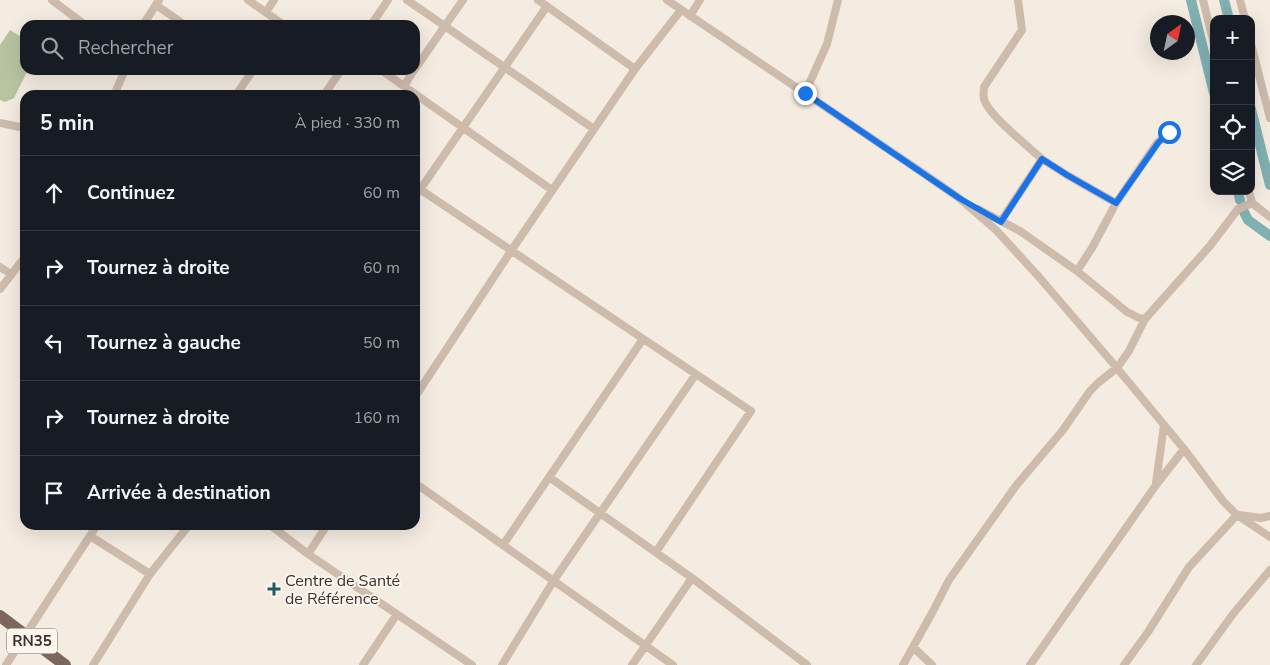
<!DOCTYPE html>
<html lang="fr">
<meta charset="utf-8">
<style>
:root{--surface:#171b24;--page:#242831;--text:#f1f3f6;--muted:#9ea1a6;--line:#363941}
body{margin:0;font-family:"Nunito Sans",sans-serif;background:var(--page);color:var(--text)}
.controls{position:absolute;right:15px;top:15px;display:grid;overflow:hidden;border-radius:10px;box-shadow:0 5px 20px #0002}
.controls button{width:45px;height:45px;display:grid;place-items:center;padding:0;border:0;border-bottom:1px solid var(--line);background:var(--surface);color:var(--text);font:25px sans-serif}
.compass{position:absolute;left:1150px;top:15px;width:45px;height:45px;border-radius:50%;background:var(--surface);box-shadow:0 5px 20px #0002;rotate:33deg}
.stop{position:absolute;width:15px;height:15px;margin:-11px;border:4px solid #1a73e8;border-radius:50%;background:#fff}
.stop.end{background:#1a73e8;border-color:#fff;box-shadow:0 1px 5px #0008}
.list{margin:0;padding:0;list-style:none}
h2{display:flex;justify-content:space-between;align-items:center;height:65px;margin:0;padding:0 20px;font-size:21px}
h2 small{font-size:16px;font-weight:400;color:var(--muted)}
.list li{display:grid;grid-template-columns:32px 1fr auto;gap:15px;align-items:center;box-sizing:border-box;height:75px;padding:0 20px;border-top:1px solid var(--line)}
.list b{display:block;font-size:19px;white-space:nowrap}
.list em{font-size:16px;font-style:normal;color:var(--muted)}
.icon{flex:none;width:28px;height:28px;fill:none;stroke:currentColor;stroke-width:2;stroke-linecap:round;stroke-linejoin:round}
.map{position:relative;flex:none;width:1270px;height:665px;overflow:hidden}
.search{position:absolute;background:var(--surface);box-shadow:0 5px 20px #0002;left:20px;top:20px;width:400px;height:55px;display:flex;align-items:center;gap:12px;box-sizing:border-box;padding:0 18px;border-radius:15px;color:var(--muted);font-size:19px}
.panel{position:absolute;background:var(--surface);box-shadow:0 5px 20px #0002;left:20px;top:90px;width:400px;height:440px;border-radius:15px}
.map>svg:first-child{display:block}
.green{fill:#b8c4a0}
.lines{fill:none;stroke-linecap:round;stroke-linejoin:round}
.canal{stroke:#7fb0b2;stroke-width:10}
.minor{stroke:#cdbbac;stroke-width:8}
.primary{stroke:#7d675c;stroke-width:12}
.route{stroke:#1a73e8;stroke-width:6}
.poi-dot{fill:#1f5a5e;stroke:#fbf5ee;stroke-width:2}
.labels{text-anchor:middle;stroke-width:4;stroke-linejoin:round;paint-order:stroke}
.shield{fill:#fbf5ee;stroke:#756b66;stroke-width:1}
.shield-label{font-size:15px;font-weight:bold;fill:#3b302b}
.poi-label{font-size:16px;fill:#3b302b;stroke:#fbf5ee;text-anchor:start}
</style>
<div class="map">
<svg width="1270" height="665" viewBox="0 0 1270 665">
<rect width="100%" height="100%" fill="#f4ebe1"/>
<path class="green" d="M 10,30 L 25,39 L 25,70 L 28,70 L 14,98 L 5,102 L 0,100 L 0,45 Z"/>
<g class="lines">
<path class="canal" d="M 1191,0 L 1214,93
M 1224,0 L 1229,19
M 1251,109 L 1270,185
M 1238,191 L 1240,200
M 1243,210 L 1248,220 L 1270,236"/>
<path class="minor" d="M 52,0 L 85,25
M 248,0 L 284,25
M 407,0 L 594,129
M 538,0 L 635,69
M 667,0 L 920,171 L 959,198 L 996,230 L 1039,277 L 1117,368 L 1184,449 L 1223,501 L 1237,515 L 1270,537
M 1203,0 L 1214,44
M 1240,0 L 1245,19
M 156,5 L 185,25
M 266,12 L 274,0
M 690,16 L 700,0
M 143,25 L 159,0
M 371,25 L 388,0
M 1251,44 L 1270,118
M 415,69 L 463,0
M 381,70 L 552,190
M 404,86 L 414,70
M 805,93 L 827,44 L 838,0
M 114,95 L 125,70
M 236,95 L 253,70
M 324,95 L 341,70
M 0,123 L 25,128
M 1042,159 L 1067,175 L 1116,203 L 1157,143 L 1169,132
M 415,186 L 751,411 L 656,552
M 1249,191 L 1252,203 L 1270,217
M 415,197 L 547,6
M 978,209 L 1020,231 L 1077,271 L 1127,312 L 1139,318 L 1145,319
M 1001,221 L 1042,159 C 1029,147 988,115 984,99 C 983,95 984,91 984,87 L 1022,30 L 1018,0
M 0,267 L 11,274
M 1077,271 L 1092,248 L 1116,203
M 0,289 L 25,257
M 415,397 L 511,251 L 635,69 L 681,10
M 549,477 L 692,578 L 807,665
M 415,483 L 673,665
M 1156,483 L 1164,425
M 1239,515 L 1261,518 L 1270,516
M 270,525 L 308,554 L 472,665
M 90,536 L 150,574
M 503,545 L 643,339
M 308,554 L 327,525
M 913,647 L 932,665
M 6,665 L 97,525
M 93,665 L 150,574 L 189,525
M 363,665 L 397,614
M 502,665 L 554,580 L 696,374
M 632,665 L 692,578
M 903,665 L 932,613 L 949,580 L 1015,487 L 1063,430 L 1090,391 L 1099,382 L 1117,368 L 1129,351 L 1145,319 L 1209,247 L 1238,209 L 1252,203
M 1030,665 L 1156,485 L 1184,449
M 1124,665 L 1148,632 L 1189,567 L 1237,515
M 1196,665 L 1233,614 L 1270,570"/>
<path class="primary" d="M 0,616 L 65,665"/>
</g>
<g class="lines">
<path class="route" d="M 805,93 L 959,198 L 1001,222 L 1042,159 L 1067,175 L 1116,203 L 1158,143 L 1169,132"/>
</g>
<path class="poi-dot" d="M271.5 581.5h5v5h5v5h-5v5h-5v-5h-5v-5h5z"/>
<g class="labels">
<rect class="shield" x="7" y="628.5" width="50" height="25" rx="4"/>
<g class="shield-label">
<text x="32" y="646">RN35</text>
</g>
<g class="poi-label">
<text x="285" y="586">Centre de Santé<tspan x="285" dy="18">de Référence</tspan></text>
</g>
</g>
</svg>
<div class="controls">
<button>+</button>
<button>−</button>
<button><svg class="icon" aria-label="locate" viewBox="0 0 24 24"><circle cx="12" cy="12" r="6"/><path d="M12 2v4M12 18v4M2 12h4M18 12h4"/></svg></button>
<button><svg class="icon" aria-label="layers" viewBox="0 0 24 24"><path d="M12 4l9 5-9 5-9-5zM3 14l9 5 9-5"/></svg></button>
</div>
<svg class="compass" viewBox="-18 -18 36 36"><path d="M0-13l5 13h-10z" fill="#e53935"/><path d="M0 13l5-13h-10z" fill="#9ea1a6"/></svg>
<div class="stop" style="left:1169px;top:132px"></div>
<div class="stop end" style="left:805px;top:93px"></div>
<div class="search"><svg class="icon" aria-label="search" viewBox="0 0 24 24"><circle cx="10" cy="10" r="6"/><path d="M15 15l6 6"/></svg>Rechercher</div>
<section class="panel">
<h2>5 min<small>À pied · 330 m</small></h2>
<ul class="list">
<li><svg class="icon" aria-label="ahead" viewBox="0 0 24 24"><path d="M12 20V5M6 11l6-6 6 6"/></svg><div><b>Continuez</b></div><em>60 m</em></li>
<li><svg class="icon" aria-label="right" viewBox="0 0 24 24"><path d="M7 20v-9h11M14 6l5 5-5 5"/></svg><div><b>Tournez à droite</b></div><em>60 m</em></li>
<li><svg class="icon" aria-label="left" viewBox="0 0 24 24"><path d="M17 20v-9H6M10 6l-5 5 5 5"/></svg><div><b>Tournez à gauche</b></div><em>50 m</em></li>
<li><svg class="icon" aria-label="right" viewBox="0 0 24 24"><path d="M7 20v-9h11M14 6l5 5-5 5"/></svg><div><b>Tournez à droite</b></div><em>160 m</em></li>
<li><svg class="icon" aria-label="arrive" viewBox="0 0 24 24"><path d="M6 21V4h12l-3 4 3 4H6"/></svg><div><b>Arrivée à destination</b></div></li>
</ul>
</section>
</div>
